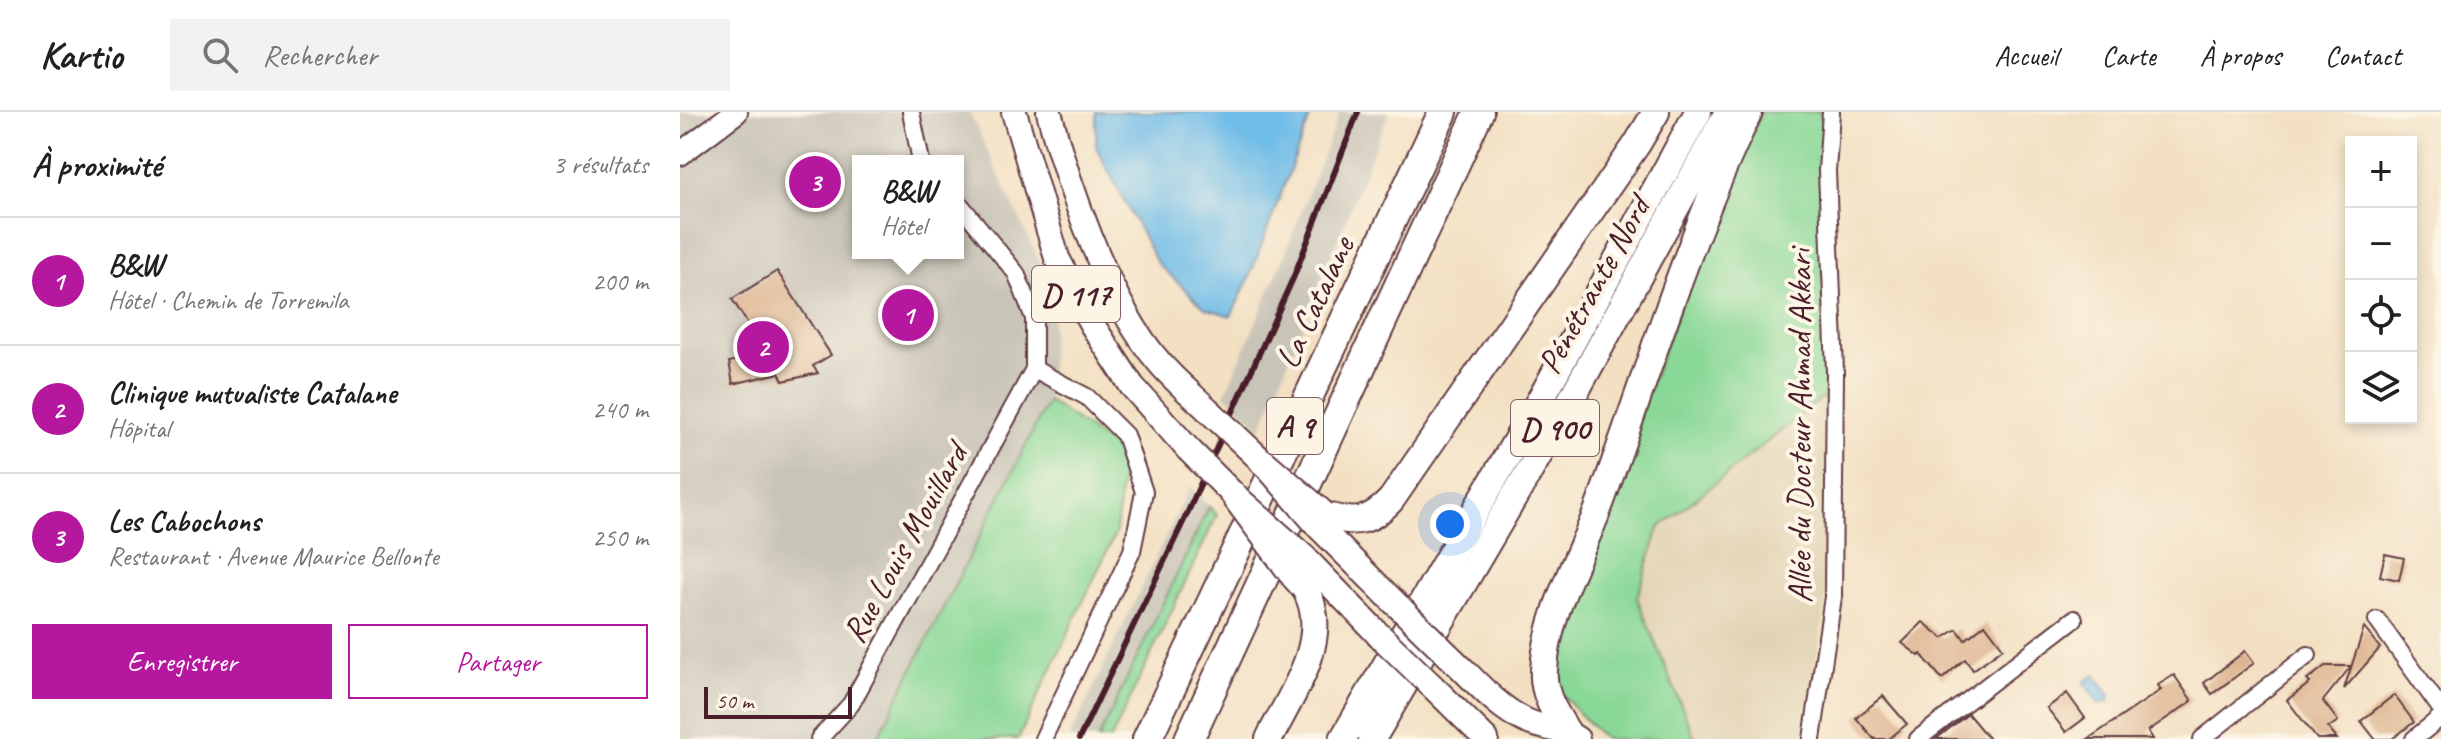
<!DOCTYPE html>
<html lang="fr">
<meta charset="utf-8">
<style>
:root{--surface:#fff;--page:#f2f2f2;--text:#202124;--muted:#757577;--line:#e0e0e0;--accent:#b5179e}
body{margin:0;font-family:Caveat,sans-serif;background:var(--page);color:var(--text)}
.controls{position:absolute;right:24px;top:24px;display:grid;overflow:hidden;border-radius:0px;box-shadow:0 4px 12px #0003}
.controls button{width:72px;height:72px;display:grid;place-items:center;padding:0;border:0;border-bottom:2px solid var(--line);background:var(--surface);color:var(--text);font:40px sans-serif}
.scale{position:absolute;left:24px;bottom:20px;width:148px;box-sizing:border-box;padding-left:8px;border:4px solid #4a1f2b;border-top:0;font-size:22px;line-height:28px;white-space:nowrap;color:#4a1f2b;-webkit-text-stroke:6px #fcf5e5;paint-order:stroke}
.you{position:absolute;left:770px;top:412px;width:28px;height:28px;margin:-20px;border:6px solid #fff;border-radius:50%;background:#1a73e8;box-shadow:0 0 0 12px #1a73e833}
.badge{display:grid;place-items:center;width:52px;height:52px;border-radius:50%;background:var(--accent);color:#fff;font-size:26px;font-weight:700}
.pin{position:absolute;translate:-50% -50%;border:4px solid #fff;box-shadow:0 2px 8px #0006}
.popup{position:absolute;left:172px;top:43px;width:112px;height:104px;box-sizing:border-box;display:grid;place-content:center;border-radius:0px;background:var(--surface);filter:drop-shadow(0 2px 6px #0005);font-size:26px;white-space:nowrap;color:var(--muted)}
.popup b{font-size:30px;color:var(--text)}
.popup::after{content:'';position:absolute;left:50%;top:100%;margin-left:-16px;border:16px solid transparent;border-top-color:var(--surface)}
.list{margin:0;padding:0;list-style:none}
h2{display:flex;justify-content:space-between;align-items:center;height:104px;margin:0;padding:0 32px;font-size:34px}
h2 small{font-size:26px;font-weight:400;color:var(--muted)}
.list li{display:grid;grid-template-columns:52px 1fr auto;gap:24px;align-items:center;box-sizing:border-box;height:128px;padding:0 32px;border-top:2px solid var(--line)}
.list b{display:block;font-size:30px;white-space:nowrap}
.list p{margin:0;font-size:26px;white-space:nowrap;color:var(--muted)}
.list em{font-size:26px;font-style:normal;color:var(--muted)}
.actions{display:flex;gap:16px;padding:24px 32px}
.actions a{flex:1;padding:18px 0;border:2px solid var(--accent);border-radius:0px;text-align:center;font-size:28px;color:var(--accent)}
.actions .main{background:var(--accent);color:#fff}
.icon{flex:none;width:44px;height:44px;fill:none;stroke:currentColor;stroke-width:2;stroke-linecap:round;stroke-linejoin:round}
.map{position:relative;flex:none;width:1761px;height:627px;overflow:hidden}
header{display:flex;align-items:center;gap:48px;box-sizing:border-box;height:112px;padding:0 40px;background:var(--surface);border-bottom:2px solid var(--line)}
header strong{font-size:38px}
nav{display:flex;gap:44px;margin-inline-start:auto;font-size:28px}
.search{width:560px;height:72px;background:var(--page);display:flex;align-items:center;gap:20px;box-sizing:border-box;padding:0 28px;border-radius:0px;color:var(--muted);font-size:30px}
main{display:flex}
aside{flex:1;background:var(--surface)}
.map>svg:first-child{display:block}
.built{fill:#e2d3b4}
.industrial{fill:#c9c4b8;fill-rule:evenodd}
.green{fill:#89d897;stroke:#6a7c61;stroke-width:2}
.water{fill:#6ebce8;stroke:#5c6e8a;stroke-width:2}
.building{fill:#ddb48f}
.lines{fill:none;stroke-linecap:round;stroke-linejoin:round}
.minor-casing{stroke:#633c42;stroke-width:20}
.secondary-casing{stroke:#633c42;stroke-width:26}
.primary-casing{stroke:#633c42;stroke-width:28}
.trunk-casing{stroke:#633c42;stroke-width:30}
.motorway-casing{stroke:#633c42;stroke-width:32}
.minor{stroke:#fff;stroke-width:16}
.secondary{stroke:#fff;stroke-width:22}
.primary{stroke:#fff;stroke-width:24}
.trunk{stroke:#fff;stroke-width:26}
.motorway{stroke:#fff;stroke-width:28}
.rail{stroke:#4a1f2b;stroke-width:6}
.primary-bridge-casing{stroke:#633c42;stroke-width:28;stroke-linecap:butt}
.trunk-bridge-casing{stroke:#633c42;stroke-width:30;stroke-linecap:butt}
.primary-bridge{stroke:#fff;stroke-width:24}
.trunk-bridge{stroke:#fff;stroke-width:26}
.labels{text-anchor:middle;stroke-width:8;stroke-linejoin:round;paint-order:stroke}
.shield{fill:#fcf5e5;stroke:#7f5f63;stroke-width:2}
.shield-label{font-size:32px;font-weight:bold;fill:#4a1f2b}
.street-label{font-size:34px;fill:#4a1f2b;stroke:#fcf5e5}
</style>
<header>
<strong>Kartio</strong>
<div class="search"><svg class="icon" aria-label="search" viewBox="0 0 24 24"><circle cx="10" cy="10" r="6"/><path d="M15 15l6 6"/></svg>Rechercher</div>
<nav><a>Accueil</a><a>Carte</a><a>À propos</a><a>Contact</a></nav>
</header>
<main>
<aside>
<h2>À proximité<small>3 résultats</small></h2>
<ul class="list">
<li><span class="badge">1</span><div><b>B&amp;W</b><p>Hôtel · Chemin de Torremila</p></div><em>200 m</em></li>
<li><span class="badge">2</span><div><b>Clinique mutualiste Catalane</b><p>Hôpital</p></div><em>240 m</em></li>
<li><span class="badge">3</span><div><b>Les Cabochons</b><p>Restaurant · Avenue Maurice Bellonte</p></div><em>250 m</em></li>
</ul>
<div class="actions"><a class="main">Enregistrer</a><a>Partager</a></div>
</aside>
<div class="map">
<svg width="1761" height="627" viewBox="0 0 1761 627">
<rect width="100%" height="100%" fill="#fcf5e5"/>
<filter id="ink" filterUnits="userSpaceOnUse"><feTurbulence type="fractalNoise" baseFrequency=".0125" numOctaves="2"/><feDisplacementMap in="SourceGraphic" scale="16" xChannelSelector="R" yChannelSelector="G"/><feConvolveMatrix kernelMatrix="1 2 1 2 8 2 1 2 1" color-interpolation-filters="sRGB"/></filter>
<filter id="wash" filterUnits="userSpaceOnUse"><feTurbulence type="fractalNoise" baseFrequency=".006" numOctaves="4" result="noise"/><feDisplacementMap in="SourceGraphic" scale="32" xChannelSelector="R" yChannelSelector="G"/><feGaussianBlur stdDeviation="1.8" result="paint"/><feColorMatrix in="noise" values="0 0 0 0 0 0 0 0 0 0 0 0 0 0 0 0 0 1.4 0 .05"/><feComposite in="paint" operator="in"/></filter>
<g filter="url(#wash)">
<rect width="100%" height="100%" fill="#f3e0c3"/>
<path class="built" d="M 1147,282 L 1146,484 L 1124,627 L 1015,627 L 957,486 L 979,416 Z"/>
<path class="industrial" d="M 0,0 L 289,0 L 374,180 L 368,289 L 197,627 L 0,627 ZM 178,49 L 278,49 L 278,141 L 178,141 Z
M 660,0 L 709,0 L 581,317 L 545,282 L 599,157 Z
M 510,374 L 529,395 L 418,627 L 389,627 Z"/>
<path class="green" d="M 1081,0 L 1143,0 L 1140,59 L 1147,282 L 979,416 L 957,486 L 1015,627 L 924,627 L 881,582 L 876,556 L 879,521 L 996,204 Z
M 368,289 L 444,341 L 436,420 L 338,627 L 197,627 Z
M 529,395 L 537,403 L 431,627 L 418,627 Z"/>
<path class="water" d="M 416,0 L 632,0 L 569,166 L 551,204 L 525,196 L 477,151 L 416,35 Z
M 1415,563 L 1430,583 L 1428,590 L 1418,591 L 1404,570 Z"/>
<g id="blocks">
<path class="building" d="M 97,159 L 151,243 L 133,254 L 138,261 L 103,269 L 99,261 L 53,272 L 49,250 L 87,242 L 52,187 Z
M 1705,442 L 1724,446 L 1719,468 L 1700,464 Z
M 1243,510 L 1263,526 L 1277,517 L 1285,528 L 1305,512 L 1323,536 L 1293,558 L 1285,547 L 1262,567 L 1241,542 L 1239,544 L 1222,531 Z
M 1684,516 L 1700,536 L 1664,577 Z
M 1565,539 L 1574,551 L 1532,582 L 1524,571 Z
M 1645,554 L 1671,554 L 1643,589 L 1658,609 L 1648,616 L 1657,627 L 1637,627 L 1607,588 L 1630,571 L 1627,568 Z
M 1494,563 L 1512,589 L 1468,619 L 1473,627 L 1408,627 L 1481,578 L 1478,573 Z
M 1387,581 L 1405,606 L 1386,620 L 1367,596 Z
M 1714,583 L 1734,610 L 1712,627 L 1695,627 L 1681,609 Z
M 1203,584 L 1227,612 L 1209,627 L 1194,627 L 1176,606 Z
M 1288,602 L 1309,627 L 1256,627 Z"/>
</g>
</g>
<g filter="url(#ink)">
<use href="#blocks" fill-opacity="0" stroke="#633c42" stroke-width="2"/>
<g class="lines">
<defs>
<path id="minor" d="M 231,0 L 241,49
M 354,257 L 407,285 L 445,323 L 464,380 L 452,439 L 363,627
M 1697,508 L 1761,597
M 139,627 L 171,592 L 354,257 L 354,206 L 336,161 L 278,90
M 1132,627 L 1153,485 L 1155,259 L 1147,59 L 1151,0
M 1238,627 L 1394,507
M 1522,627 L 1628,543
M 1734,627 L 1761,605"/>
<path id="secondary" d="M 0,42 L 56,0"/>
<path id="primary" d="M 334,0 L 377,146 L 411,211 L 452,274 L 508,337
M 369,0 C 388,73 429,193 479,250 C 493,267 511,282 527,297
M 639,415 L 715,491
M 624,445 L 697,521
M 768,543 C 792,565 815,594 844,608 C 861,617 881,615 897,627
M 751,573 L 806,627"/>
<path id="trunk" d="M 644,403 C 674,412 688,412 711,388 L 957,32 L 976,0
M 887,620 C 875,601 862,581 864,558 C 867,500 900,446 920,392 C 968,260 1008,126 1069,0
M 589,627 C 609,586 649,532 629,485 C 627,477 619,470 614,464
M 663,627 L 868,274 L 1018,0
M 692,627 L 891,288 L 1048,0"/>
<path id="motorway" d="M 467,627 L 763,0
M 509,627 L 799,0"/>
</defs>
<use href="#minor" class="minor-casing"/>
<use href="#secondary" class="secondary-casing"/>
<use href="#primary" class="primary-casing"/>
<use href="#trunk" class="trunk-casing"/>
<use href="#motorway" class="motorway-casing"/>
<use href="#minor" class="minor"/>
<use href="#secondary" class="secondary"/>
<use href="#primary" class="primary"/>
<use href="#trunk" class="trunk"/>
<use href="#motorway" class="motorway"/>
<path class="rail" d="M 399,627 L 506,404 L 614,164 L 678,0"/>
<defs>
<path id="primary-bridge" d="M 527,297 L 583,350 L 639,415
M 508,337 L 554,383 L 624,445
M 715,491 L 768,543
M 697,521 L 751,573"/>
<path id="trunk-bridge" d="M 583,350 L 644,403
M 554,383 L 614,464"/>
</defs>
<use href="#primary-bridge" class="primary-bridge-casing"/>
<use href="#trunk-bridge" class="trunk-bridge-casing"/>
<use href="#primary-bridge" class="primary-bridge"/>
<use href="#trunk-bridge" class="trunk-bridge"/>
</g>
</g>
<g class="labels">
<g class="shield">
<rect x="352" y="154" width="88" height="56" rx="6"/>
<rect x="587" y="286" width="56" height="56" rx="6"/>
<rect x="831" y="288" width="88" height="56" rx="6"/>
</g>
<g class="shield-label">
<text x="396" y="193">D 117</text>
<text x="615" y="325">A 9</text>
<text x="875" y="327">D 900</text>
</g>
<g class="street-label">
<text transform="translate(913 173) rotate(-61)" y="12">Pénétrante Nord</text>
<text transform="translate(634 190) rotate(-65)" y="12">La Catalane</text>
<text transform="translate(1119 314) rotate(-90)" y="12">Allée du Docteur Ahmad Akkari</text>
<text transform="translate(224 431) rotate(-61)" y="12">Rue Louis Mouillard</text>
</g>
</g>
</svg>
<div class="controls">
<button>+</button>
<button>−</button>
<button><svg class="icon" aria-label="locate" viewBox="0 0 24 24"><circle cx="12" cy="12" r="6"/><path d="M12 2v4M12 18v4M2 12h4M18 12h4"/></svg></button>
<button><svg class="icon" aria-label="layers" viewBox="0 0 24 24"><path d="M12 4l9 5-9 5-9-5zM3 14l9 5 9-5"/></svg></button>
</div>
<div class="scale">50 m</div>
<div class="you"></div>
<div class="pin badge" style="left:228px;top:203px">1</div>
<div class="popup"><b>B&amp;W</b>Hôtel</div>
<div class="pin badge" style="left:83px;top:235px">2</div>
<div class="pin badge" style="left:135px;top:70px">3</div>
</div>
</main>
